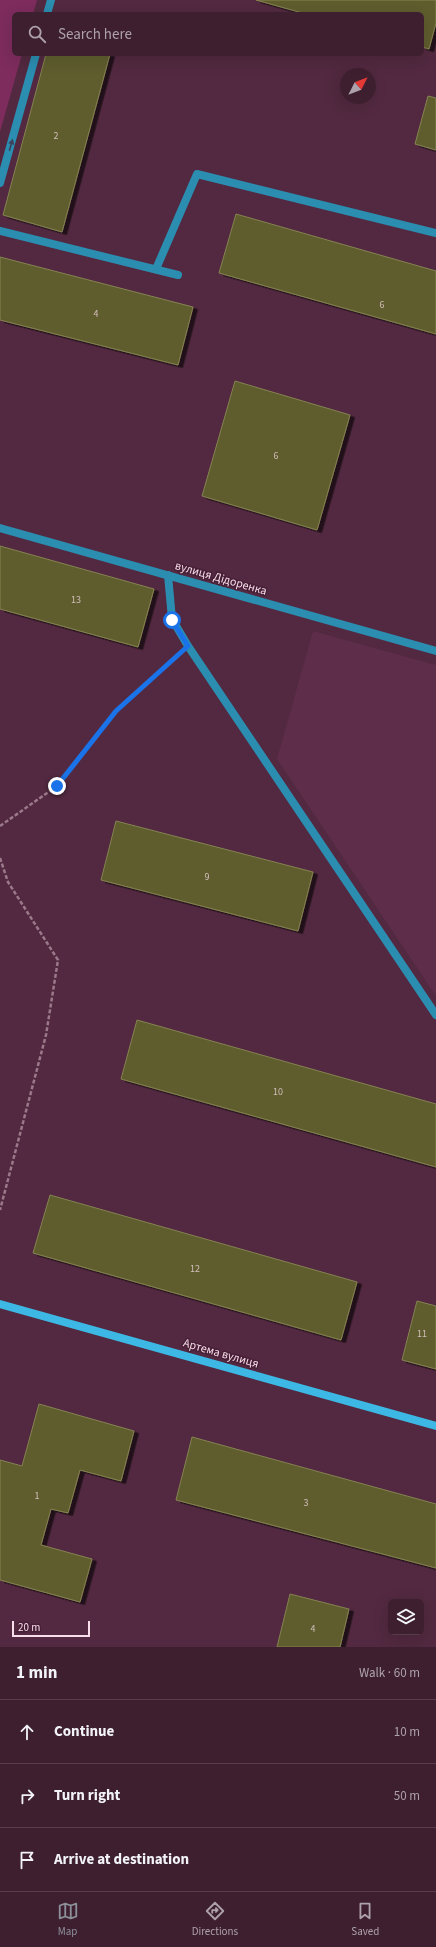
<!DOCTYPE html>
<meta charset="utf-8">
<style>
:root{--surface:#3e1f30;--page:#452738;--text:#f1f3f6;--muted:#ada2ab;--line:#573d4c;--accent:#8c9099}
body{margin:0;font-family:"Source Sans 3",sans-serif;background:var(--page);color:var(--text)}
.controls{position:absolute;right:12px;bottom:12px;display:grid;overflow:hidden;border-radius:6px;box-shadow:0 4px 16px #0002}
.controls button{width:36px;height:36px;display:grid;place-items:center;padding:0;border:0;border-bottom:1px solid var(--line);background:var(--surface);color:var(--text);font:20px sans-serif}
.compass{position:absolute;left:340px;top:68px;width:36px;height:36px;border-radius:50%;background:var(--surface);box-shadow:0 4px 16px #0002;rotate:48deg}
.scale{position:absolute;left:12px;bottom:10px;width:78px;box-sizing:border-box;padding-left:4px;border:2px solid #f8ddea;border-top:0;font-size:11px;line-height:14px;white-space:nowrap;color:#f8ddea;-webkit-text-stroke:3px #471f36;paint-order:stroke}
.stop{position:absolute;width:12px;height:12px;margin:-9px;border:3px solid #1a73e8;border-radius:50%;background:#fff}
.stop.end{background:#1a73e8;border-color:#fff;box-shadow:0 1px 4px #0008}
.list{margin:0;padding:0;list-style:none}
h2{display:flex;justify-content:space-between;align-items:center;height:52px;margin:0;padding:0 16px;font-size:17px}
h2 small{font-size:13px;font-weight:400;color:var(--muted)}
.list li{display:grid;grid-template-columns:26px 1fr auto;gap:12px;align-items:center;box-sizing:border-box;height:64px;padding:0 16px;border-top:1px solid var(--line)}
.list b{display:block;font-size:15px;white-space:nowrap}
.list em{font-size:13px;font-style:normal;color:var(--muted)}
.icon{flex:none;width:22px;height:22px;fill:none;stroke:currentColor;stroke-width:2;stroke-linecap:round;stroke-linejoin:round}
.map{position:relative;flex:none;width:436px;height:1647px;overflow:hidden}
.search{position:absolute;background:var(--surface);box-shadow:0 4px 16px #0002;left:12px;right:12px;top:12px;height:44px;display:flex;align-items:center;gap:10px;box-sizing:border-box;padding:0 14px;border-radius:6px;color:var(--muted);font-size:15px}
.sheet{height:244px;background:var(--surface)}
nav{display:flex;justify-content:space-around;align-items:center;box-sizing:border-box;height:56px;border-top:1px solid var(--line);background:var(--surface);font-size:11px;color:var(--muted)}
nav a{display:grid;justify-items:center;gap:2px}
nav .on{color:var(--accent)}
.map>svg:first-child{display:block}
.built{fill:#5e2d49}
.green{fill:#7d2c5d}
.building{fill:#5f5d2d;stroke:#858351;filter:url(#shadow)}
.lines{fill:none;stroke-linecap:round;stroke-linejoin:round}
.path{stroke:#9b788a;stroke-width:2.5;stroke-dasharray:4 2;stroke-linecap:butt}
.lane{stroke:#2b8db0;stroke-width:8}
.street{stroke:#2b8db0;stroke-width:8}
.secondary{stroke:#3db8e5;stroke-width:8}
.oneway{fill:#3f405b}
.route{stroke:#1a73e8;stroke-width:5}
.labels{text-anchor:middle;stroke-width:3;stroke-linejoin:round;paint-order:stroke}
.number-label{font-size:10px;fill:#d2bdbb}
.street-label{font-size:12px;fill:#f8ddea;stroke:#471f36}
</style>
<div class="map">
<svg width="436" height="1647" viewBox="0 0 436 1647">
<defs>
<filter id="shadow"><feDropShadow dx="4.5" dy="2.5" stdDeviation="0" flood-color="#0009"/></filter>
</defs>
<rect width="100%" height="100%" fill="#522940"/>
<path class="built" d="M 313,631 L 436,665 L 436,996 L 277,759 Z"/>
<path class="green" d="M 0,0 L 37,0 L 33,14 L 14,14 L 14,54 L 22,54 L 0,132 Z"/>
<path class="building" d="M 256,0 L 436,0 L 436,23 L 429,49 L 422,47 L 422,14 L 306,14 Z
M 46,54 L 110,54 L 62,232 L 3,215 Z
M 428,96 L 436,98 L 436,150 L 415,144 Z
M 236,214 L 436,271 L 436,334 L 219,273 Z
M 0,257 L 193,307 L 178,365 L 0,320 Z
M 235,381 L 350,415 L 317,530 L 202,496 Z
M 0,546 L 154,589 L 138,647 L 0,609 Z
M 116,821 L 313,872 L 298,931 L 101,880 Z
M 137,1020 L 436,1104 L 436,1167 L 121,1079 Z
M 50,1195 L 357,1282 L 341,1340 L 33,1253 Z
M 417,1301 L 436,1306 L 436,1369 L 402,1360 Z
M 39,1404 L 134,1431 L 121,1481 L 80,1470 L 68,1513 L 51,1509 L 41,1545 L 92,1559 L 80,1602 L 0,1580 L 0,1460 L 22,1466 Z
M 192,1437 L 436,1504 L 436,1568 L 176,1500 Z
M 290,1594 L 349,1609 L 340,1647 L 277,1647 Z"/>
<g class="lines">
<path class="path" d="M 0,826 L 57,786 L 116,711 L 176,657
M 0,858 L 8,882 L 58,960 L 46,1035 L 0,1210"/>
<path class="lane" d="M 0,231 L 178,275
M 156,269 L 197,174 L 436,233
M 168,575 L 172,619 L 188,646 L 436,1015"/>
<path class="street" d="M 47,14 L 51,0
M 0,183 L 36,54
M 0,528 L 436,651"/>
<path class="secondary" d="M 0,1304 L 436,1426"/>
</g>
<defs><path id="oneway-solid" d="M-6-.8H1V-3.2L6.5 0L1 3.2V.8H-6Z"/></defs>
<use class="oneway" href="#oneway-solid" transform="translate(11 145) rotate(-74)"/>
<g class="lines">
<path class="route" d="M 57,786 L 116,711 L 188,646 L 172,620"/>
</g>
<g class="labels">
<g class="number-label">
<text x="56" y="139">2</text>
<text x="382" y="308">6</text>
<text x="96" y="317">4</text>
<text x="276" y="459">6</text>
<text x="76" y="603">13</text>
<text x="207" y="880">9</text>
<text x="278" y="1095">10</text>
<text x="195" y="1272">12</text>
<text x="422" y="1337">11</text>
<text x="37" y="1499">1</text>
<text x="306" y="1506">3</text>
<text x="313" y="1632">4</text>
</g>
<g class="street-label">
<text transform="translate(221 578) rotate(16)" y="4">вулиця Дідоренка</text>
<text transform="translate(221 1353) rotate(16)" y="4">Артема вулиця</text>
</g>
</g>
</svg>
<div class="controls">
<button><svg class="icon" aria-label="layers" viewBox="0 0 24 24"><path d="M12 4l9 5-9 5-9-5zM3 14l9 5 9-5"/></svg></button>
</div>
<svg class="compass" viewBox="-18 -18 36 36"><path d="M0-13l5 13h-10z" fill="#e53935"/><path d="M0 13l5-13h-10z" fill="#ada2ab"/></svg>
<div class="scale">20 m</div>
<div class="stop" style="left:172px;top:620px"></div>
<div class="stop end" style="left:57px;top:786px"></div>
<div class="search"><svg class="icon" aria-label="search" viewBox="0 0 24 24"><circle cx="10" cy="10" r="6"/><path d="M15 15l6 6"/></svg>Search here</div>
</div>
<section class="sheet">
<h2>1 min<small>Walk · 60 m</small></h2>
<ul class="list">
<li><svg class="icon" aria-label="ahead" viewBox="0 0 24 24"><path d="M12 20V5M6 11l6-6 6 6"/></svg><div><b>Continue</b></div><em>10 m</em></li>
<li><svg class="icon" aria-label="right" viewBox="0 0 24 24"><path d="M7 20v-9h11M14 6l5 5-5 5"/></svg><div><b>Turn right</b></div><em>50 m</em></li>
<li><svg class="icon" aria-label="arrive" viewBox="0 0 24 24"><path d="M6 21V4h12l-3 4 3 4H6"/></svg><div><b>Arrive at destination</b></div></li>
</ul>
</section>
<nav>
<a class="on"><svg class="icon" aria-label="map" viewBox="0 0 24 24"><path d="M3 6l6-2 6 2 6-2v14l-6 2-6-2-6 2zM9 4v14M15 6v14"/></svg>Map</a>
<a><svg class="icon" aria-label="directions" viewBox="0 0 24 24"><path d="M12 3l9 9-9 9-9-9zM9 14v-3h6M13 9l2 2-2 2"/></svg>Directions</a>
<a><svg class="icon" aria-label="saved" viewBox="0 0 24 24"><path d="M7 4h10v16l-5-4-5 4z"/></svg>Saved</a>
</nav>
